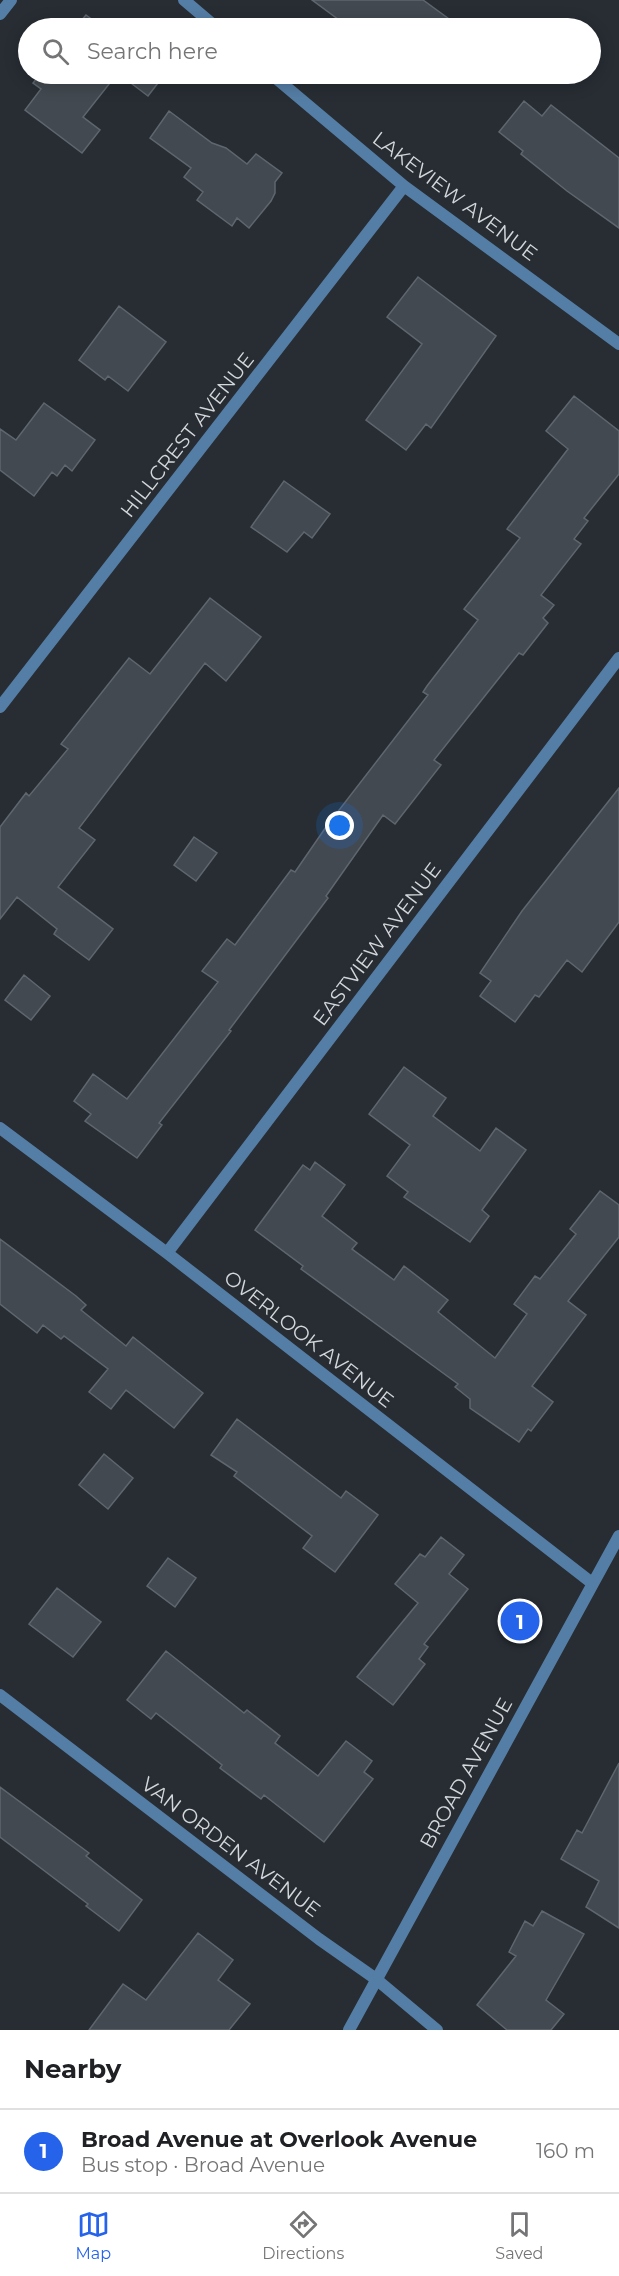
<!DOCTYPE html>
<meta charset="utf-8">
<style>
:root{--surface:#fff;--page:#f2f2f2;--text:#202124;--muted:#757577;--line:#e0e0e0;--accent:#2563eb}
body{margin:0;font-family:Montserrat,sans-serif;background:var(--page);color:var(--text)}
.you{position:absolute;left:340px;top:826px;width:21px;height:21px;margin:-15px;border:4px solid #fff;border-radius:50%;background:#1a73e8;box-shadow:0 0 0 9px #1a73e833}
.badge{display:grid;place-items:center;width:39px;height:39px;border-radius:50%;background:var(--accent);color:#fff;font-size:20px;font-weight:700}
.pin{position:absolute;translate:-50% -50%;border:3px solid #fff;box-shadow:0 2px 6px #0006}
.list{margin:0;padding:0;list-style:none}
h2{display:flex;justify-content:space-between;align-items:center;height:78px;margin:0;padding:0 24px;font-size:26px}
h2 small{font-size:20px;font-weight:400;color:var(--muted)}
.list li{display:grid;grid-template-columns:39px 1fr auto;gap:18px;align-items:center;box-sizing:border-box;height:84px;padding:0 24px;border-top:2px solid var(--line)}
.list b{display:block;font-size:22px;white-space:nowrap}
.list p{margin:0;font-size:20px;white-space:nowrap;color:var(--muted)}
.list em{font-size:20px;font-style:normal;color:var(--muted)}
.icon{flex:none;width:33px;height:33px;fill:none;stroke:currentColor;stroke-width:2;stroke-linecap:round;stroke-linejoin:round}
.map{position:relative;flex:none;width:619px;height:2030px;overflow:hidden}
.search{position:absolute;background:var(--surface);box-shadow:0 3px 15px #0003;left:18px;right:18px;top:18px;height:66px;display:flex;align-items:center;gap:15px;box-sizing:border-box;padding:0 21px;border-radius:33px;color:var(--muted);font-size:22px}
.sheet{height:162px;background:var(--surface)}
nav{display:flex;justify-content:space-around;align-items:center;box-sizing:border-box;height:84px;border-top:2px solid var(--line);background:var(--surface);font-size:16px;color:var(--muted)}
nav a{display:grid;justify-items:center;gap:3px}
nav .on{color:var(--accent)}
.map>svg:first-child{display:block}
.building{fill:#424950;stroke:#5f666e;stroke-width:1.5}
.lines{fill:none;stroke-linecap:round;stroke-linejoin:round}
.minor{stroke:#557ea6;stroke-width:12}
.tertiary{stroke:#557ea6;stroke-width:12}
.labels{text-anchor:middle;stroke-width:4.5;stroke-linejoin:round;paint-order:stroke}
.street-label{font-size:20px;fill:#d3d7db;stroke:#272d33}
</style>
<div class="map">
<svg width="619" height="2030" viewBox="0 0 619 2030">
<rect width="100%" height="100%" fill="#272d33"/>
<path class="building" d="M 312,0 L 423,0 L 456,24 L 452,28 L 350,28 Z
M 86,15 L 104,28 L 75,28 Z
M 40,74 L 117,74 L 83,117 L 100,130 L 82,153 L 25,110 L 41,89 L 33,83 Z
M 119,74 L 165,74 L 148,96 Z
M 524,101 L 542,116 L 551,105 L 619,158 L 619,228 L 567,191 L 521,154 L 523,151 L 499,132 Z
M 169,111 L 212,143 L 226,148 L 247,164 L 256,154 L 282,173 L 275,182 L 275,193 L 271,201 L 249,228 L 237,218 L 232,226 L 197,200 L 203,192 L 184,177 L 191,168 L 150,138 Z
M 418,277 L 496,336 L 431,428 L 426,424 L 406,450 L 366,420 L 422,344 L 387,317 Z
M 119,306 L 166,342 L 128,391 L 108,376 L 105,380 L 79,360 Z
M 574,396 L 619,431 L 619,474 L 584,518 L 588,521 L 574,539 L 581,544 L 541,595 L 554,605 L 543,618 L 548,623 L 523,655 L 519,653 L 434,760 L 441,765 L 395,824 L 383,815 L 326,896 L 328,898 L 229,1030 L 231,1031 L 159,1123 L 162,1125 L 137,1158 L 85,1121 L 91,1114 L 74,1101 L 93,1074 L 127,1099 L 218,982 L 202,971 L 227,939 L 235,945 L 291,870 L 295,872 L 326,827 L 428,695 L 423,692 L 427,686 L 478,620 L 464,609 L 520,538 L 507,529 L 568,449 L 546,431 Z
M 44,403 L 95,440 L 72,471 L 65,465 L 57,476 L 52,472 L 34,496 L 0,470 L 0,429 L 16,440 Z
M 284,481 L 330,514 L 312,538 L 304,532 L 287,552 L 251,527 Z
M 210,598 L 261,637 L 226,681 L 205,663 L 79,828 L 95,840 L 58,887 L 113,929 L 89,960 L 54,934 L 57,929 L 17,897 L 0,919 L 0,827 L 26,793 L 29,796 L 68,749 L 61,744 L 129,658 L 150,674 Z
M 619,788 L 619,922 L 582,972 L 567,960 L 539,997 L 535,995 L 515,1022 L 480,996 L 491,981 L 480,973 L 522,911 Z
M 194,837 L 217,853 L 196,881 L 174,865 Z
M 24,975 L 50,996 L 31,1020 L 5,1000 Z
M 404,1067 L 446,1098 L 433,1116 L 480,1151 L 496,1128 L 526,1150 L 482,1210 L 489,1216 L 470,1242 L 404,1197 L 408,1192 L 387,1176 L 410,1145 L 369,1114 Z
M 315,1162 L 345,1185 L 322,1216 L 357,1243 L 352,1249 L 394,1280 L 404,1266 L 448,1300 L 438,1312 L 495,1358 L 527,1314 L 514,1304 L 535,1276 L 540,1279 L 576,1234 L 570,1229 L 600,1191 L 619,1205 L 619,1237 L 568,1301 L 586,1315 L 532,1386 L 553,1402 L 531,1431 L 528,1429 L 519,1442 L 470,1408 L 470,1399 L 455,1387 L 458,1384 L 301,1269 L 303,1266 L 255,1230 L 303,1165 L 310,1170 Z
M 0,1239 L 76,1296 L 86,1305 L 81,1310 L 126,1346 L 133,1337 L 203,1393 L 174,1428 L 126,1390 L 111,1409 L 89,1392 L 108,1369 L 64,1336 L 61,1339 L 43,1325 L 37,1333 L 0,1304 Z
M 237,1419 L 341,1498 L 346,1491 L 378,1515 L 335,1572 L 303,1548 L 312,1536 L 234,1476 L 237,1472 L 211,1455 Z
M 104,1454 L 133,1478 L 108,1509 L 79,1485 Z
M 441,1537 L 464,1555 L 449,1574 L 468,1589 L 424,1644 L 428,1647 L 419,1659 L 425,1664 L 393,1705 L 357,1677 L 418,1603 L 395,1584 L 420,1554 L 425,1557 Z
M 168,1558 L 196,1578 L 175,1607 L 147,1586 Z
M 57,1588 L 101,1622 L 73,1657 L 29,1624 Z
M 166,1651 L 244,1713 L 247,1710 L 280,1736 L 275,1743 L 318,1776 L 346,1741 L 372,1761 L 364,1772 L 373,1779 L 324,1842 L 264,1795 L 261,1799 L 220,1768 L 222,1765 L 156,1713 L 151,1719 L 127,1700 Z
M 619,1763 L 619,1928 L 586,1907 L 599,1881 L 561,1859 L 577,1830 L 582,1833 Z
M 0,1787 L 89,1853 L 86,1856 L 142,1900 L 119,1931 L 86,1906 L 88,1904 L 0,1837 Z
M 542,1911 L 584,1934 L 546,2000 L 564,2014 L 551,2030 L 507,2030 L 477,2005 L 516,1956 L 509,1952 L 525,1921 L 533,1926 Z
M 198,1933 L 233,1960 L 218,1980 L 250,2004 L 229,2030 L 89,2030 L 123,1984 L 146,2000 Z"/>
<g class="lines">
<path class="minor" d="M 184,0 L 217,28
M 0,14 L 11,0
M 271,74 L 404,186 L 619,344
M 0,707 L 404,186
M 0,1128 L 167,1253 L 592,1583
M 167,1253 L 619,658
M 0,1695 L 319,1939 L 376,1979 L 437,2030"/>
<path class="tertiary" d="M 349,2030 L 619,1536"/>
</g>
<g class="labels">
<g class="street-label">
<text transform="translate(455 196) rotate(37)" y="7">LAKEVIEW AVENUE</text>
<text transform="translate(187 435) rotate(-52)" y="7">HILLCREST AVENUE</text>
<text transform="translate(377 944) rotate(-53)" y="7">EASTVIEW AVENUE</text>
<text transform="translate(309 1339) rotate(38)" y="7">OVERLOOK AVENUE</text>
<text transform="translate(466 1773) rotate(-61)" y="7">BROAD AVENUE</text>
<text transform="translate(231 1847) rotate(37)" y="7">VAN ORDEN AVENUE</text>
</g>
</g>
</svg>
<div class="you"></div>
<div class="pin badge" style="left:520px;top:1621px">1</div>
<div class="search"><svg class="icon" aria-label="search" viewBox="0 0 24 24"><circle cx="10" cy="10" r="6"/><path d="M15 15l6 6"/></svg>Search here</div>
</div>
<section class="sheet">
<h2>Nearby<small></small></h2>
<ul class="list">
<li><span class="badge">1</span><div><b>Broad Avenue at Overlook Avenue</b><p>Bus stop · Broad Avenue</p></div><em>160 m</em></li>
</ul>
</section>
<nav>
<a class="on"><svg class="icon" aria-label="map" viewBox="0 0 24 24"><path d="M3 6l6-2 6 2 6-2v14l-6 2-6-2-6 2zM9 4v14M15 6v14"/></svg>Map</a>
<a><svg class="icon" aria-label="directions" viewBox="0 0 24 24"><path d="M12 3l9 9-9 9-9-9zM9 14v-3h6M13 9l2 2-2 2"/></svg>Directions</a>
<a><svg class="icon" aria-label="saved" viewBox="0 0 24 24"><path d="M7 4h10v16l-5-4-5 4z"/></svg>Saved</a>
</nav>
